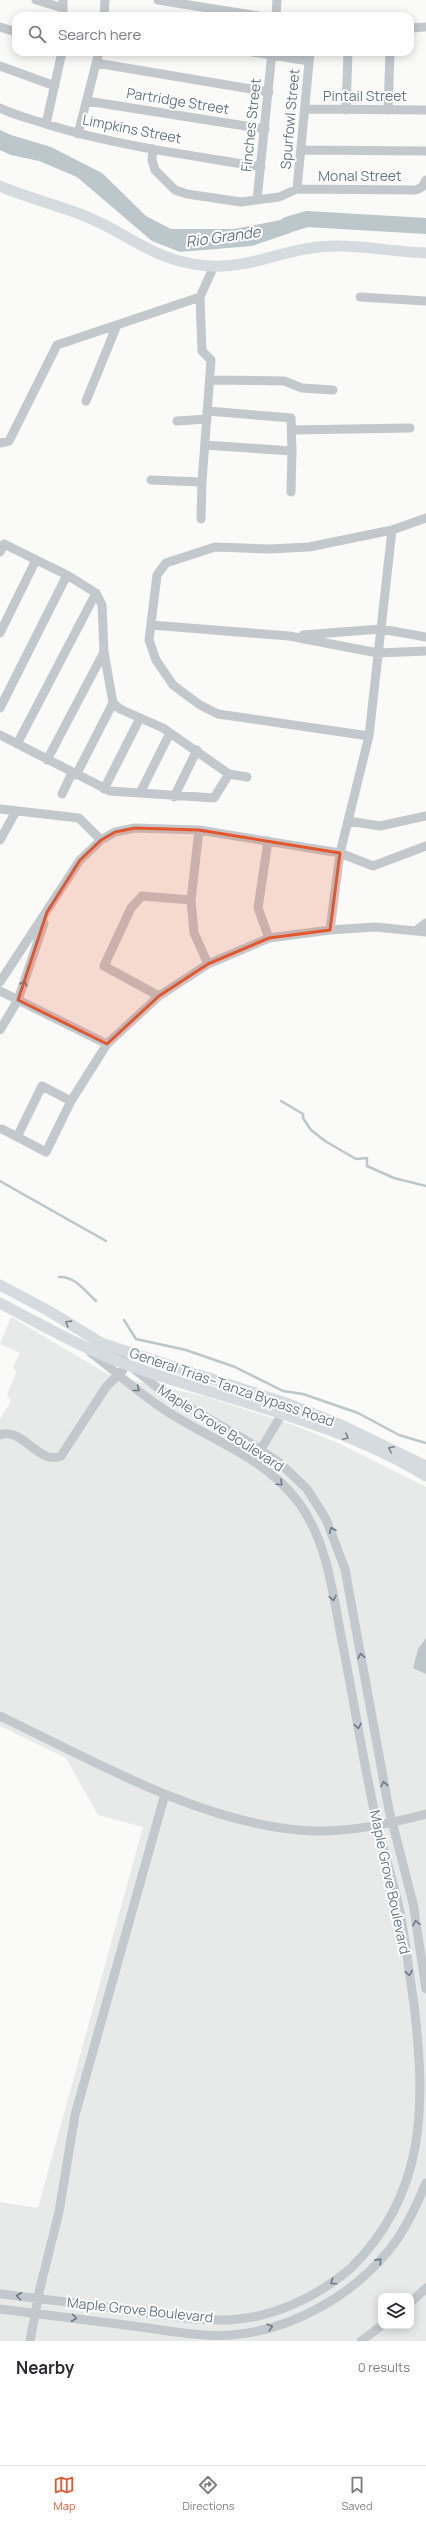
<!DOCTYPE html>
<meta charset="utf-8">
<style>
:root{--surface:#fff;--page:#f7f7f7;--text:#2b2b33;--muted:#7c7c81;--line:#e1e1e2;--accent:#e4572e}
body{margin:0;font-family:Manrope,sans-serif;background:var(--page);color:var(--text)}
.controls{position:absolute;right:12px;bottom:12px;display:grid;overflow:hidden;border-radius:8px;box-shadow:0 2px 10px #0003}
.controls button{width:36px;height:36px;display:grid;place-items:center;padding:0;border:0;border-bottom:1px solid var(--line);background:var(--surface);color:var(--text);font:20px sans-serif}
.list{margin:0;padding:0;list-style:none}
h2{display:flex;justify-content:space-between;align-items:center;height:52px;margin:0;padding:0 16px;font-size:17px}
h2 small{font-size:13px;font-weight:400;color:var(--muted)}
.icon{flex:none;width:22px;height:22px;fill:none;stroke:currentColor;stroke-width:2;stroke-linecap:round;stroke-linejoin:round}
.map{position:relative;flex:none;width:426px;height:2341px;overflow:hidden}
.search{position:absolute;background:var(--surface);box-shadow:0 2px 10px #0003;left:12px;right:12px;top:12px;height:44px;display:flex;align-items:center;gap:10px;box-sizing:border-box;padding:0 14px;border-radius:12px;color:var(--muted);font-size:15px}
.sheet{height:124px;background:var(--surface)}
nav{display:flex;justify-content:space-around;align-items:center;box-sizing:border-box;height:56px;border-top:1px solid var(--line);background:var(--surface);font-size:11px;color:var(--muted)}
nav a{display:grid;justify-items:center;gap:2px}
nav .on{color:var(--accent)}
.map>svg:first-child{display:block}
.built{fill:#e8e9e9;fill-rule:evenodd}
.water{fill:#bbc7cb}
.lines{fill:none;stroke-linecap:round;stroke-linejoin:round}
.stream{stroke:#bbc7cb;stroke-width:2.5}
.river{stroke:#bbc7cb;stroke-width:16}
.minor{stroke:#c3c8cc;stroke-width:9}
.major{stroke:#d6dbdf;stroke-width:11}
.oneway{stroke:#6a7a87}
.oneway2{stroke:#768591}
.marked{fill:#e4572e;fill-opacity:0.2;stroke:#e4572e;stroke-width:3;stroke-linejoin:round}
.labels{text-anchor:middle;stroke-width:4;stroke-linejoin:round;paint-order:stroke}
.street-label{font-size:14px;fill:#657683;stroke:#fff}
.water-label{font-size:15px;font-style:italic;fill:#60757c;stroke:#fff}
</style>
<div class="map">
<svg width="426" height="2341" viewBox="0 0 426 2341">
<rect width="100%" height="100%" fill="#fafaf8"/>
<path class="built" d="M 11,1317 L 109,1375 L 207,1397 L 293,1425 L 338,1443 L 426,1487 L 426,2341 L 0,2341 L 0,2202 L 38,2208 L 143,1827 L 98,1815 L 66,1758 L 0,1726 L 0,1419 L 11,1401 L 7,1395 L 16,1372 L 13,1367 L 20,1353 L 0,1344 ZM 381,2296 L 411,2296 L 411,2326 L 381,2326 Z"/>
<path class="water" d="M 0,130 L 11,135 L 51,147 L 102,173 L 146,216 L 171,229 L 234,229 L 291,218 L 307,219 L 290,233 L 252,246 L 180,252 L 152,241 L 77,177 L 39,161 L 11,155 L 0,150 Z
M 426,1638 L 426,1674 L 413,1668 L 418,1649 Z"/>
<g class="lines">
<path class="stream" d="M 281,1101 L 303,1114 L 303,1118 L 311,1130 L 325,1141 L 356,1159 L 367,1158 L 367,1166 L 394,1178 L 426,1186
M 0,1181 L 106,1241
M 59,1277 C 75,1276 85,1291 96,1301
M 124,1320 L 136,1339 L 186,1350 L 235,1367 L 283,1391 L 303,1394 L 358,1413 L 399,1435 L 426,1443"/>
<path class="river" d="M 287,225 L 307,219 L 426,226"/>
<path class="minor" d="M 36,0 L 63,8
M 158,0 L 258,16
M 63,16 L 63,0
M 104,16 L 105,0
M 276,16 L 277,0
M 0,27 L 16,32
M 410,28 L 426,27
M 252,52 L 309,61
M 96,63 L 269,92
M 0,66 L 55,86
M 87,101 L 265,129
M 0,108 C 16,116 32,119 49,125 C 118,146 190,155 261,167
M 305,109 L 426,110
M 346,110 L 348,52
M 388,110 L 390,52
M 46,124 L 62,52
M 78,134 L 99,52
M 153,149 L 152,160 L 155,170 L 175,190 L 187,194 L 241,202 L 279,197 L 297,189 L 416,190 L 422,187 L 426,180
M 301,150 L 426,151
M 297,189 L 310,52
M 257,200 L 272,52
M 360,297 L 426,301
M 210,380 L 284,381 L 302,388 L 333,390
M 86,401 L 117,325
M 177,421 L 207,419
M 292,430 L 410,428
M 0,443 L 9,441 L 57,345 L 200,297 L 214,266
M 205,445 L 292,451 L 291,418 L 207,411
M 151,480 L 202,482 L 211,360 L 202,351 L 200,297
M 291,492 L 292,451
M 201,519 L 202,482
M 0,552 L 4,544 L 67,575 L 96,593 L 102,605 L 104,652 L 113,703 L 120,709 L 163,728 L 229,774 L 214,798 L 110,791 L 0,735
M 151,625 L 289,636 L 378,653 L 426,651
M 0,633 L 36,560
M 303,635 L 381,629 L 426,637
M 0,708 L 67,575
M 369,736 L 218,714 L 200,705 L 173,685 L 156,660 L 149,640 L 157,575 L 166,563 L 215,547 L 269,549 L 309,547 L 392,530 L 426,518
M 17,744 L 96,593
M 47,760 L 104,652
M 229,774 L 247,777
M 76,775 L 113,703
M 104,789 L 140,718
M 140,793 L 170,733
M 62,794 L 72,773
M 174,797 L 197,750
M 0,809 L 79,818 L 101,840
M 348,821 L 380,826 L 426,816
M 199,830 L 191,900 L 194,933 L 208,964
M 0,840 L 16,811
M 268,841 L 258,908 L 269,938
M 418,929 L 426,923
M 330,930 L 340,853 L 369,736 L 392,530
M 0,982 L 80,860 L 101,840 L 115,832 L 135,828 L 199,830 L 340,853 L 373,866 L 426,846
M 0,991 L 107,1044
M 159,996 L 104,966 L 131,908 L 142,896 L 191,900
M 0,1030 L 18,1000 L 44,923
M 2,1129 L 46,1152 L 71,1101 L 107,1044 L 159,996 L 208,964 L 269,938 L 330,930 L 375,927 L 426,932
M 17,1137 L 42,1086 L 71,1101
M 104,1345 L 163,1392 L 252,1444 L 281,1464 L 307,1489 L 326,1519 L 345,1569 L 389,1810 L 413,1903 L 426,1989
M 0,1435 C 22,1426 39,1466 61,1456 L 106,1387 L 123,1370
M 254,1461 L 283,1412
M 0,1716 C 90,1759 197,1821 298,1830 C 341,1834 384,1825 426,1814
M 0,2294 C 45,2299 90,2305 135,2311 C 166,2315 197,2321 228,2320 C 273,2318 317,2297 351,2268 C 426,2194 426,2107 414,2004 C 409,1974 406,1943 400,1912 C 393,1879 382,1848 375,1815 C 363,1759 354,1702 343,1646 C 333,1598 329,1544 299,1503 C 264,1455 206,1439 159,1406 C 135,1390 114,1370 91,1353
M 411,2302 L 426,2288
M 0,2309 C 47,2315 94,2321 141,2327 C 171,2331 202,2337 232,2335 C 292,2330 352,2296 390,2249 C 406,2229 416,2206 426,2183
M 30,2341 L 40,2288 L 59,2212 L 75,2115 L 165,1794
M 361,2341 L 381,2326"/>
<path class="major" d="M 0,186 C 26,197 53,204 80,214 C 129,232 153,263 211,266 C 247,268 277,253 311,248 C 348,242 389,252 426,253
M 0,1285 L 49,1311 L 101,1343 L 289,1404 L 339,1424 L 426,1466
M 0,1303 C 42,1325 84,1349 128,1365 C 228,1401 334,1420 426,1476"/>
</g>
<defs><path id="oneway-chevron" d="M-2-3.5L2.5 0L-2 3.5" fill="none" stroke-width="1.6" stroke-linecap="round" stroke-linejoin="round"/></defs>
<g class="oneway">
<use href="#oneway-chevron" transform="translate(24 983) rotate(-72)"/>
<use href="#oneway-chevron" transform="translate(137 1389) rotate(38)"/>
<use href="#oneway-chevron" transform="translate(280 1483) rotate(43)"/>
<use href="#oneway-chevron" transform="translate(332 1530) rotate(-115)"/>
<use href="#oneway-chevron" transform="translate(333 1598) rotate(79)"/>
<use href="#oneway-chevron" transform="translate(361 1656) rotate(-100)"/>
<use href="#oneway-chevron" transform="translate(358 1726) rotate(79)"/>
<use href="#oneway-chevron" transform="translate(384 1784) rotate(-100)"/>
<use href="#oneway-chevron" transform="translate(416 1923) rotate(-99)"/>
<use href="#oneway-chevron" transform="translate(409 1973) rotate(81)"/>
<use href="#oneway-chevron" transform="translate(379 2261) rotate(-48)"/>
<use href="#oneway-chevron" transform="translate(333 2282) rotate(146)"/>
<use href="#oneway-chevron" transform="translate(19 2296) rotate(-173)"/>
<use href="#oneway-chevron" transform="translate(74 2318) rotate(7)"/>
<use href="#oneway-chevron" transform="translate(270 2327) rotate(-17)"/>
</g>
<g class="oneway2">
<use href="#oneway-chevron" transform="translate(68 1323) rotate(-148)"/>
<use href="#oneway-chevron" transform="translate(346 1437) rotate(25)"/>
<use href="#oneway-chevron" transform="translate(391 1449) rotate(-154)"/>
</g>
<path class="marked" d="M 135,828 L 199,830 L 340,853 L 330,930 L 269,938 L 208,964 L 159,996 L 107,1044 L 18,1000 L 47,912 L 80,860 L 101,840 L 115,832 Z"/>
<g class="labels">
<g class="street-label">
<text x="365" y="101">Pintail Street</text>
<text transform="translate(178 101) rotate(9)" y="5">Partridge Street</text>
<text transform="translate(290 119) rotate(-85)" y="5">Spurfowl Street</text>
<text transform="translate(251 125) rotate(-84)" y="5">Finches Street</text>
<text transform="translate(132 129) rotate(11)" y="5">Limpkins Street</text>
<text x="360" y="181">Monal Street</text>
<text transform="translate(232 1387) rotate(19)" y="5">General Trias–Tanza Bypass Road</text>
<text transform="translate(221 1428) rotate(33)" y="5">Maple Grove Boulevard</text>
<text transform="translate(390 1882) rotate(78)" y="5">Maple Grove Boulevard</text>
<text transform="translate(140 2310) rotate(6)" y="5">Maple Grove Boulevard</text>
</g>
<g class="water-label">
<text transform="translate(223 237) rotate(-8)" y="5">Rio Grande</text>
</g>
</g>
</svg>
<div class="controls">
<button><svg class="icon" aria-label="layers" viewBox="0 0 24 24"><path d="M12 4l9 5-9 5-9-5zM3 14l9 5 9-5"/></svg></button>
</div>
<div class="search"><svg class="icon" aria-label="search" viewBox="0 0 24 24"><circle cx="10" cy="10" r="6"/><path d="M15 15l6 6"/></svg>Search here</div>
</div>
<section class="sheet">
<h2>Nearby<small>0 results</small></h2>
<ul class="list">
</ul>
</section>
<nav>
<a class="on"><svg class="icon" aria-label="map" viewBox="0 0 24 24"><path d="M3 6l6-2 6 2 6-2v14l-6 2-6-2-6 2zM9 4v14M15 6v14"/></svg>Map</a>
<a><svg class="icon" aria-label="directions" viewBox="0 0 24 24"><path d="M12 3l9 9-9 9-9-9zM9 14v-3h6M13 9l2 2-2 2"/></svg>Directions</a>
<a><svg class="icon" aria-label="saved" viewBox="0 0 24 24"><path d="M7 4h10v16l-5-4-5 4z"/></svg>Saved</a>
</nav>
